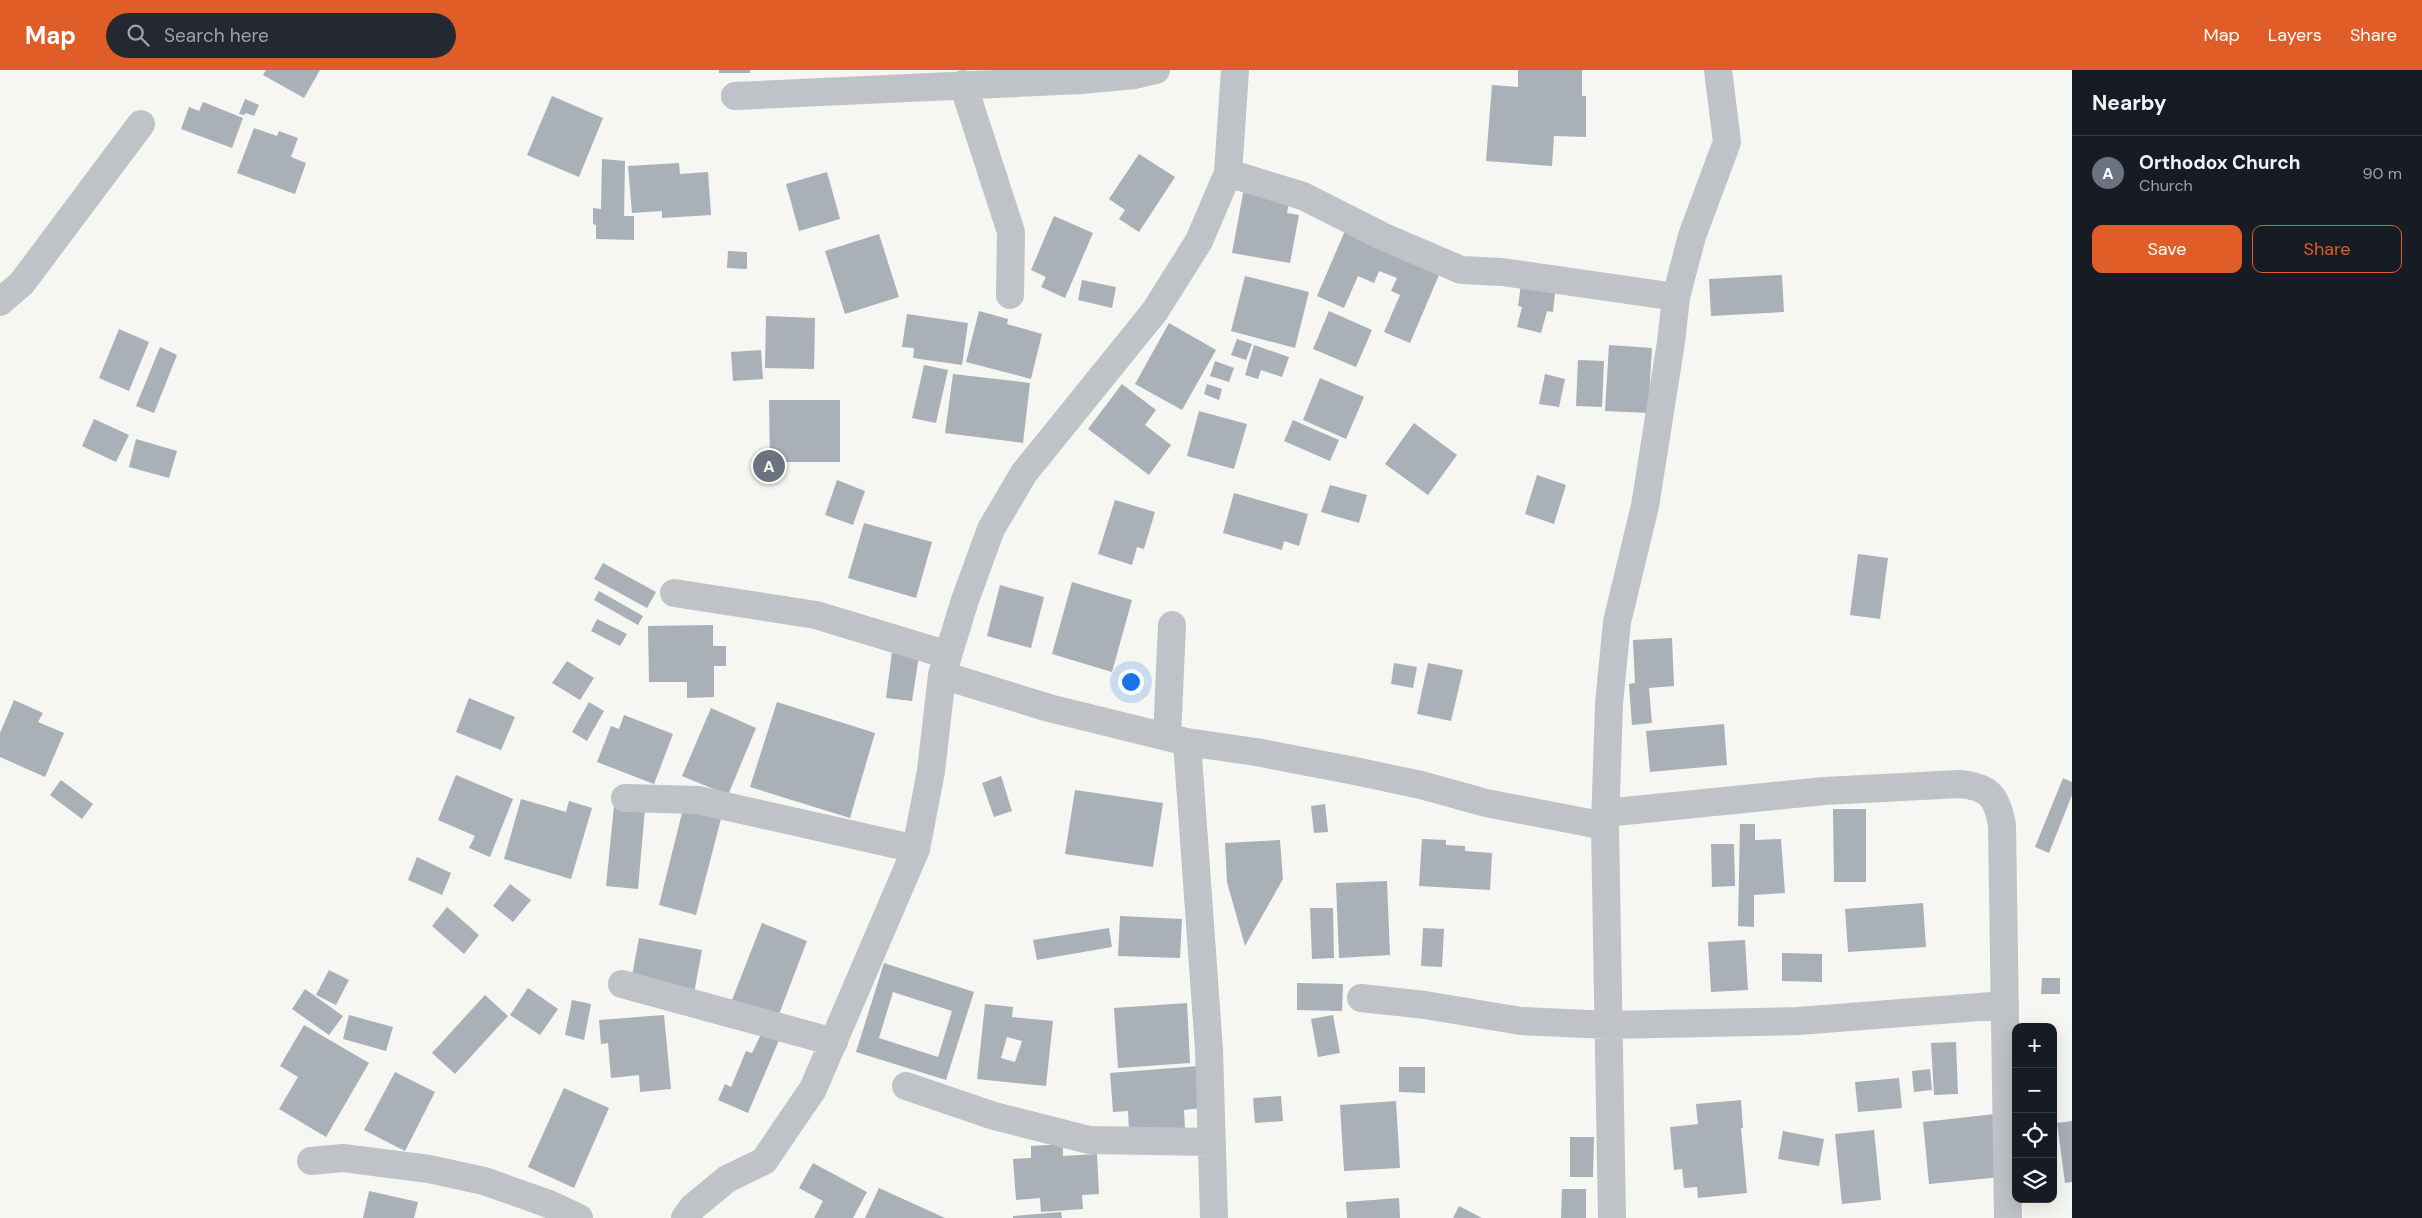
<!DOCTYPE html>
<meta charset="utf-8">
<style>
:root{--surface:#171b24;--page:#242831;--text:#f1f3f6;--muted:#9ea1a6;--line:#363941;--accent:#e05d28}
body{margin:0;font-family:"DM Sans",sans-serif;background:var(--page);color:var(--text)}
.controls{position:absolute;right:15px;bottom:15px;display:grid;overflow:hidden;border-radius:10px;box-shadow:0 5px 20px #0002}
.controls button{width:45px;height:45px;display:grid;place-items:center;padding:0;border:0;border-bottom:1px solid var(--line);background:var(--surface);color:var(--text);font:25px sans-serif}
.you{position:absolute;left:1130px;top:611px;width:18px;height:18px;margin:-12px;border:4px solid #fff;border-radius:50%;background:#1a73e8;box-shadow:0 0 0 8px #1a73e833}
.badge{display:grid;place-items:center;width:32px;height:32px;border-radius:50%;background:var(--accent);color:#fff;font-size:16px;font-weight:700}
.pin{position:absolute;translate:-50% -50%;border:2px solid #fff;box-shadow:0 1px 5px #0006}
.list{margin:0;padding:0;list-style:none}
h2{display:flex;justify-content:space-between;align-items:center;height:65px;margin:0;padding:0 20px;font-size:21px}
h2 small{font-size:16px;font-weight:400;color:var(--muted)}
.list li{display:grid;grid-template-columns:32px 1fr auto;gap:15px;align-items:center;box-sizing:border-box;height:75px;padding:0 20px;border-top:1px solid var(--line)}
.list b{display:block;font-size:19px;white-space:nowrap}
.list p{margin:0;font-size:16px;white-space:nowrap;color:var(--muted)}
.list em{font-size:16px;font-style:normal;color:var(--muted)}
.actions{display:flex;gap:10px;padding:15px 20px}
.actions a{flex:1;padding:11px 0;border:1px solid var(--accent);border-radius:10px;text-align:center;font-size:18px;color:var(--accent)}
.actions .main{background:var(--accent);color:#fff}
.icon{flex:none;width:28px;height:28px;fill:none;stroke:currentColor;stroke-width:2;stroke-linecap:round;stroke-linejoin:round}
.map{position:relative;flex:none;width:2072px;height:1148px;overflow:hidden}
header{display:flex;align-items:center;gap:30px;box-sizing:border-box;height:70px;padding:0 25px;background:var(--accent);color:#fff}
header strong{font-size:24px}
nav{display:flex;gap:28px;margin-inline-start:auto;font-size:18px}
.search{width:350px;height:45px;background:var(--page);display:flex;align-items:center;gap:12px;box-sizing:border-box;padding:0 18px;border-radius:28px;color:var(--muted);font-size:19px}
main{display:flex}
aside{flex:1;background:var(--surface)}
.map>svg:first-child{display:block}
.building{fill:#a9b0b7;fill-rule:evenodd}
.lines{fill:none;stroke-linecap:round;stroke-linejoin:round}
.minor{stroke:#bfc2c6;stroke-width:28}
</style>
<header>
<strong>Map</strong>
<div class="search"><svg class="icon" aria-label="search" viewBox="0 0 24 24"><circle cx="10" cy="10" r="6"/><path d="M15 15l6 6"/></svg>Search here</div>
<nav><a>Map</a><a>Layers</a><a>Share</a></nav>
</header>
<main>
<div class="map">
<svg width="2072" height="1148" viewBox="0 0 2072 1148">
<rect width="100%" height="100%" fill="#f6f6f2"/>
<path class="building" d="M 266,0 L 320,0 L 304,28 L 263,5 Z
M 719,0 L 750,0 L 750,3 L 719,3 Z
M 1518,0 L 1582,0 L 1582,26 L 1586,26 L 1586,67 L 1554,66 L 1552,96 L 1486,91 L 1492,15 L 1518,17 Z
M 552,26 L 603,48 L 579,107 L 527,85 Z
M 245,29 L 259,35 L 254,46 L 246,43 L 244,45 L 239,44 Z
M 203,32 L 243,48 L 232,78 L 181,59 L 189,37 L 199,41 Z
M 254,58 L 277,66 L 279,61 L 298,68 L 291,87 L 306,93 L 295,124 L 237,103 Z
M 1139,84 L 1175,107 L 1139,162 L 1119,149 L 1125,140 L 1109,129 Z
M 602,89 L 625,91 L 624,146 L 634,146 L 634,170 L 596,169 L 596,155 L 593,154 L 593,138 L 601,139 Z
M 679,93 L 680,104 L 708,102 L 711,145 L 662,148 L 662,141 L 632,143 L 628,96 Z
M 827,102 L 840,149 L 799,161 L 786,114 Z
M 1244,118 L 1290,127 L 1287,143 L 1299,145 L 1290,193 L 1232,183 Z
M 1054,146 L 1093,163 L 1065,228 L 1041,217 L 1046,207 L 1031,200 Z
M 1347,156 L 1442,198 L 1410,273 L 1384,262 L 1400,225 L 1391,221 L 1397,208 L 1379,201 L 1374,213 L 1358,206 L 1344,238 L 1317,226 Z
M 879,164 L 899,227 L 845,244 L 825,181 Z
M 728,181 L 747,182 L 747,199 L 727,198 Z
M 1782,205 L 1784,242 L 1711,246 L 1709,209 Z
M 1245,206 L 1309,222 L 1295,278 L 1231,261 Z
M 1082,210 L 1116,217 L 1112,238 L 1078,230 Z
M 1556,213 L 1553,242 L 1547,241 L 1541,263 L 1517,257 L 1522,237 L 1518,236 L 1521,214 Z
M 979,241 L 1008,249 L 1007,254 L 1042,264 L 1031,309 L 966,292 Z
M 1329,241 L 1372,260 L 1356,297 L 1313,279 Z
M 907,244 L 968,253 L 962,295 L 913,288 L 914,278 L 902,277 Z
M 766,246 L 815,248 L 814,299 L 765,298 Z
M 1169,253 L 1216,280 L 1182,340 L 1135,314 Z
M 119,259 L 149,272 L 129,321 L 99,308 Z
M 1237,269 L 1252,274 L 1246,290 L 1231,285 Z
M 1254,275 L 1289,287 L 1282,307 L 1261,300 L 1258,309 L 1245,305 Z
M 1609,275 L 1652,278 L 1648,343 L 1605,341 Z
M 160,277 L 177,285 L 154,343 L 136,336 Z
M 761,280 L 763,309 L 733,311 L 731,282 Z
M 1578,290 L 1604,291 L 1602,337 L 1576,336 Z
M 1215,291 L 1234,298 L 1229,312 L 1210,306 Z
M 924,295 L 948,300 L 936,353 L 912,348 Z
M 953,304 L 1030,313 L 1023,373 L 945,363 Z
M 1545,304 L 1565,309 L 1559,337 L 1539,334 Z
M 1320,308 L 1364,327 L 1346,369 L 1303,350 Z
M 1122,314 L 1156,340 L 1145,355 L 1171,375 L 1149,405 L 1088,359 Z
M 1207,314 L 1222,319 L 1219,330 L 1204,324 Z
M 769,330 L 840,330 L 840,392 L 770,392 Z
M 1199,341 L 1247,354 L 1234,399 L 1187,386 Z
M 94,349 L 129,365 L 116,392 L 82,376 Z
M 1293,350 L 1339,370 L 1330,391 L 1284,371 Z
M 1414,353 L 1457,385 L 1428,425 L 1385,394 Z
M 136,369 L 177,381 L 169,408 L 129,397 Z
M 1537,405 L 1566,415 L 1554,454 L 1525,444 Z
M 837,410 L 865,421 L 853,455 L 825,445 Z
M 1330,415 L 1367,425 L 1359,453 L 1321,442 Z
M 1234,423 L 1308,444 L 1299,476 L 1284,471 L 1282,480 L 1223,463 Z
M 1115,430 L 1155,442 L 1144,479 L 1137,477 L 1132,495 L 1098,484 Z
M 864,453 L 932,472 L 916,528 L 848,508 Z
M 1858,484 L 1888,488 L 1880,549 L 1850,545 Z
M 603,493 L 656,522 L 647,538 L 594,509 Z
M 1072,512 L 1132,530 L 1112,602 L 1052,584 Z
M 1000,515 L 1044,527 L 1031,578 L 987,566 Z
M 599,521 L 643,546 L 638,555 L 594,530 Z
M 597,549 L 627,564 L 620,576 L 591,561 Z
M 713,555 L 713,576 L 726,576 L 726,596 L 714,596 L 714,627 L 687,628 L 687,612 L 649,612 L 648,556 Z
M 1672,568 L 1674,616 L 1649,618 L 1652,653 L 1632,655 L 1629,614 L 1635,613 L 1633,570 Z
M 892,582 L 919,586 L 912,631 L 886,628 Z
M 567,591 L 594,608 L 580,630 L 552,613 Z
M 1394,593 L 1417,597 L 1413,618 L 1391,614 Z
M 1428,593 L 1463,600 L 1451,651 L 1417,644 Z
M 469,628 L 515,647 L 501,680 L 456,662 Z
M 14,630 L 43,643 L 38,652 L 64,663 L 45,707 L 0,687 L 0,663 Z
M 589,632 L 604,641 L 587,671 L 572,662 Z
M 777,632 L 875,663 L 850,748 L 750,717 Z
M 711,638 L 756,658 L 728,725 L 682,706 Z
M 624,645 L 673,664 L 654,714 L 597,692 L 611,656 L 619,659 Z
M 1724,654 L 1727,695 L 1650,702 L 1646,661 Z
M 456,705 L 513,729 L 490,787 L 469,778 L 475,766 L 438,750 Z
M 1001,706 L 1012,741 L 994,747 L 982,713 Z
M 2063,708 L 2072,712 L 2072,725 L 2049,783 L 2035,777 Z
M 61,710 L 93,734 L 82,749 L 50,725 Z
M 1075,720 L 1163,733 L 1153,797 L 1065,784 Z
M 521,729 L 566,742 L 569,731 L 592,738 L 571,809 L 504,789 Z
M 1325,734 L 1328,762 L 1314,763 L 1311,736 Z
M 684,735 L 722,745 L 696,845 L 659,835 Z
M 614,736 L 645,739 L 638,819 L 606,816 Z
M 1833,739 L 1866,739 L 1866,812 L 1834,812 Z
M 1740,754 L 1755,754 L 1755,770 L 1781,769 L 1785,823 L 1754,825 L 1754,857 L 1738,856 Z
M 1422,769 L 1446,770 L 1446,775 L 1465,776 L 1465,781 L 1492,783 L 1490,820 L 1419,816 Z
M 1280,770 L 1283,809 L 1245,876 L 1227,812 L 1225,773 Z
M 1711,774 L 1734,774 L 1735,816 L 1712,817 Z
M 417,787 L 451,803 L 442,825 L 408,810 Z
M 1387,811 L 1390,885 L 1339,888 L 1336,813 Z
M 510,814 L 531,830 L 513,852 L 493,836 Z
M 1923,833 L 1926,877 L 1848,882 L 1845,839 Z
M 447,837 L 479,865 L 464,884 L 432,856 Z
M 1310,838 L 1333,838 L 1334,888 L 1312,889 Z
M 1120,846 L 1182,849 L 1180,888 L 1118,886 Z
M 762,853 L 807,871 L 778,947 L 732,930 Z
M 1109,858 L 1112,877 L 1037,890 L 1033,870 Z
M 1423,858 L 1444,859 L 1442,897 L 1421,896 Z
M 639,868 L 702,880 L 694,923 L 631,911 Z
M 1745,870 L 1748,920 L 1711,922 L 1708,872 Z
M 1782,883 L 1822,884 L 1822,912 L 1782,911 Z
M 884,893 L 974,922 L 946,1010 L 856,982 ZM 893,922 L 952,941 L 938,987 L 879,968 Z
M 329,900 L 349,910 L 336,935 L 316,925 Z
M 2042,908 L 2060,908 L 2060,924 L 2041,924 Z
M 1297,913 L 1343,914 L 1342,941 L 1297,940 Z
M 528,918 L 558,939 L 540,965 L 510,945 Z
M 305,919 L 343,946 L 329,965 L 292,939 Z
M 485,925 L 508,946 L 455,1004 L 432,983 Z
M 572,930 L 591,934 L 584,970 L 565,965 Z
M 1187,933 L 1190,993 L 1118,998 L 1114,938 Z
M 985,934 L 1013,937 L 1012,947 L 1053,951 L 1046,1016 L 977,1009 ZM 1007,967 L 1022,971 L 1015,992 L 1001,988 Z
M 349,945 L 393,957 L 386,981 L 343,969 Z
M 664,945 L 671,1019 L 640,1022 L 639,1005 L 611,1008 L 608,973 L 601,974 L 599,950 Z
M 1333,945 L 1340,983 L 1318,987 L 1311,949 Z
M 304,955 L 369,993 L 326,1067 L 279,1039 L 298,1007 L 280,996 Z
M 763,960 L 780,968 L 748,1043 L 718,1030 L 725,1014 L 731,1017 L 746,981 L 752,983 Z
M 1956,972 L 1958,1024 L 1934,1025 L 1931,973 Z
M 1199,996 L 1202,1038 L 1184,1040 L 1185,1058 L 1129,1062 L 1128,1041 L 1113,1042 L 1110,1003 Z
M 1399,997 L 1425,997 L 1425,1023 L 1399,1022 Z
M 1930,999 L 1932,1020 L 1914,1022 L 1912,1001 Z
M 395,1002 L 435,1022 L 405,1081 L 364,1060 Z
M 1899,1008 L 1902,1038 L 1858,1042 L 1855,1012 Z
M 564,1018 L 609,1038 L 574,1118 L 528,1097 Z
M 1281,1026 L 1283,1051 L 1255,1053 L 1253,1028 Z
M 1741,1030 L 1743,1058 L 1741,1058 L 1747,1123 L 1698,1128 L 1697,1117 L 1684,1118 L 1682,1099 L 1674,1100 L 1670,1057 L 1698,1054 L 1696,1034 Z
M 1396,1031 L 1400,1098 L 1344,1101 L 1340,1035 Z
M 1995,1044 L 2001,1107 L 1929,1114 L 1923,1052 Z
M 2072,1051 L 2072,1112 L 2065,1113 L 2057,1053 Z
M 1874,1060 L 1881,1130 L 1842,1134 L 1835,1064 Z
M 1783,1061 L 1824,1069 L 1819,1096 L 1778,1089 Z
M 1570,1067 L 1594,1067 L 1593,1107 L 1570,1107 Z
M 1063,1074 L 1063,1086 L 1097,1084 L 1099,1124 L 1082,1125 L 1083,1139 L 1041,1142 L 1040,1128 L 1016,1130 L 1013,1089 L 1031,1088 L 1031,1076 Z
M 813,1093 L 867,1122 L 853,1148 L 814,1148 L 823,1131 L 799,1118 Z
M 879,1118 L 945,1148 L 865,1148 Z
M 1562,1119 L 1586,1119 L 1586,1148 L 1561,1148 Z
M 369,1121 L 418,1132 L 414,1148 L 363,1148 Z
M 1399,1128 L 1400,1148 L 1347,1148 L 1346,1132 Z
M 1459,1136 L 1482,1148 L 1453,1148 Z
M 1061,1142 L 1062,1148 L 1013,1148 L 1013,1146 Z"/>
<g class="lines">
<path class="minor" d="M 963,14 L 1011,162 L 1010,225
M 735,26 L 1081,10 L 1135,5 L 1156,0
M 1228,103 L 1303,126 L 1384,167 L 1461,200 L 1502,202 L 1676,227
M 0,232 L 22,213 L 141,54
M 674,523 L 816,545 L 948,585
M 942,605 L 1049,638 L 1187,672 L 1256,682 L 1355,701 L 1421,715 L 1486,733 L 1605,756
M 1167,667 L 1172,555
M 1187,672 L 1209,980 L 1214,1148
M 625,728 L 698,730 L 916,779
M 1605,743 L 1824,721 L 1960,714 C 1990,717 1997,727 2002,755 L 2008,1148
M 622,914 L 834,972
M 1361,928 L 1425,935 L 1521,951 L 1608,955 L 1798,951 L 2005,935
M 906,1016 L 994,1046 L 1089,1070 L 1212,1072
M 311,1091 L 343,1088 L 429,1099 L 484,1111 L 549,1134 L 579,1148
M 685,1148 L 693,1137 L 727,1109 L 764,1091 L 813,1019 L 916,779 L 931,701 L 942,605 L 965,530 L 991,459 L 1024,403 L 1155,241 L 1199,171 L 1228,103 L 1235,0
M 1612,1148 L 1605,756 L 1609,634 L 1617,552 L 1645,436 L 1671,272 L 1676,227 L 1692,166 L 1727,72 L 1718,0"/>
</g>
</svg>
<div class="controls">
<button>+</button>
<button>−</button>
<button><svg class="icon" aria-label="locate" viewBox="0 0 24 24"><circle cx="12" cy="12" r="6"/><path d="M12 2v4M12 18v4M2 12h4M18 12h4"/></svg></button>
<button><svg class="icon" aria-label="layers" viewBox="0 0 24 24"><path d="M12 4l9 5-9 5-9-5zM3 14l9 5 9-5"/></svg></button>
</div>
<div class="you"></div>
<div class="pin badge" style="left:769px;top:396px;background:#6b7280">A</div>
</div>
<aside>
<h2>Nearby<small></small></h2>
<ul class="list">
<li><span class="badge" style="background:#6b7280">A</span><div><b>Orthodox Church</b><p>Church</p></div><em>90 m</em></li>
</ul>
<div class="actions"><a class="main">Save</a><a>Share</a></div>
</aside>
</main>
